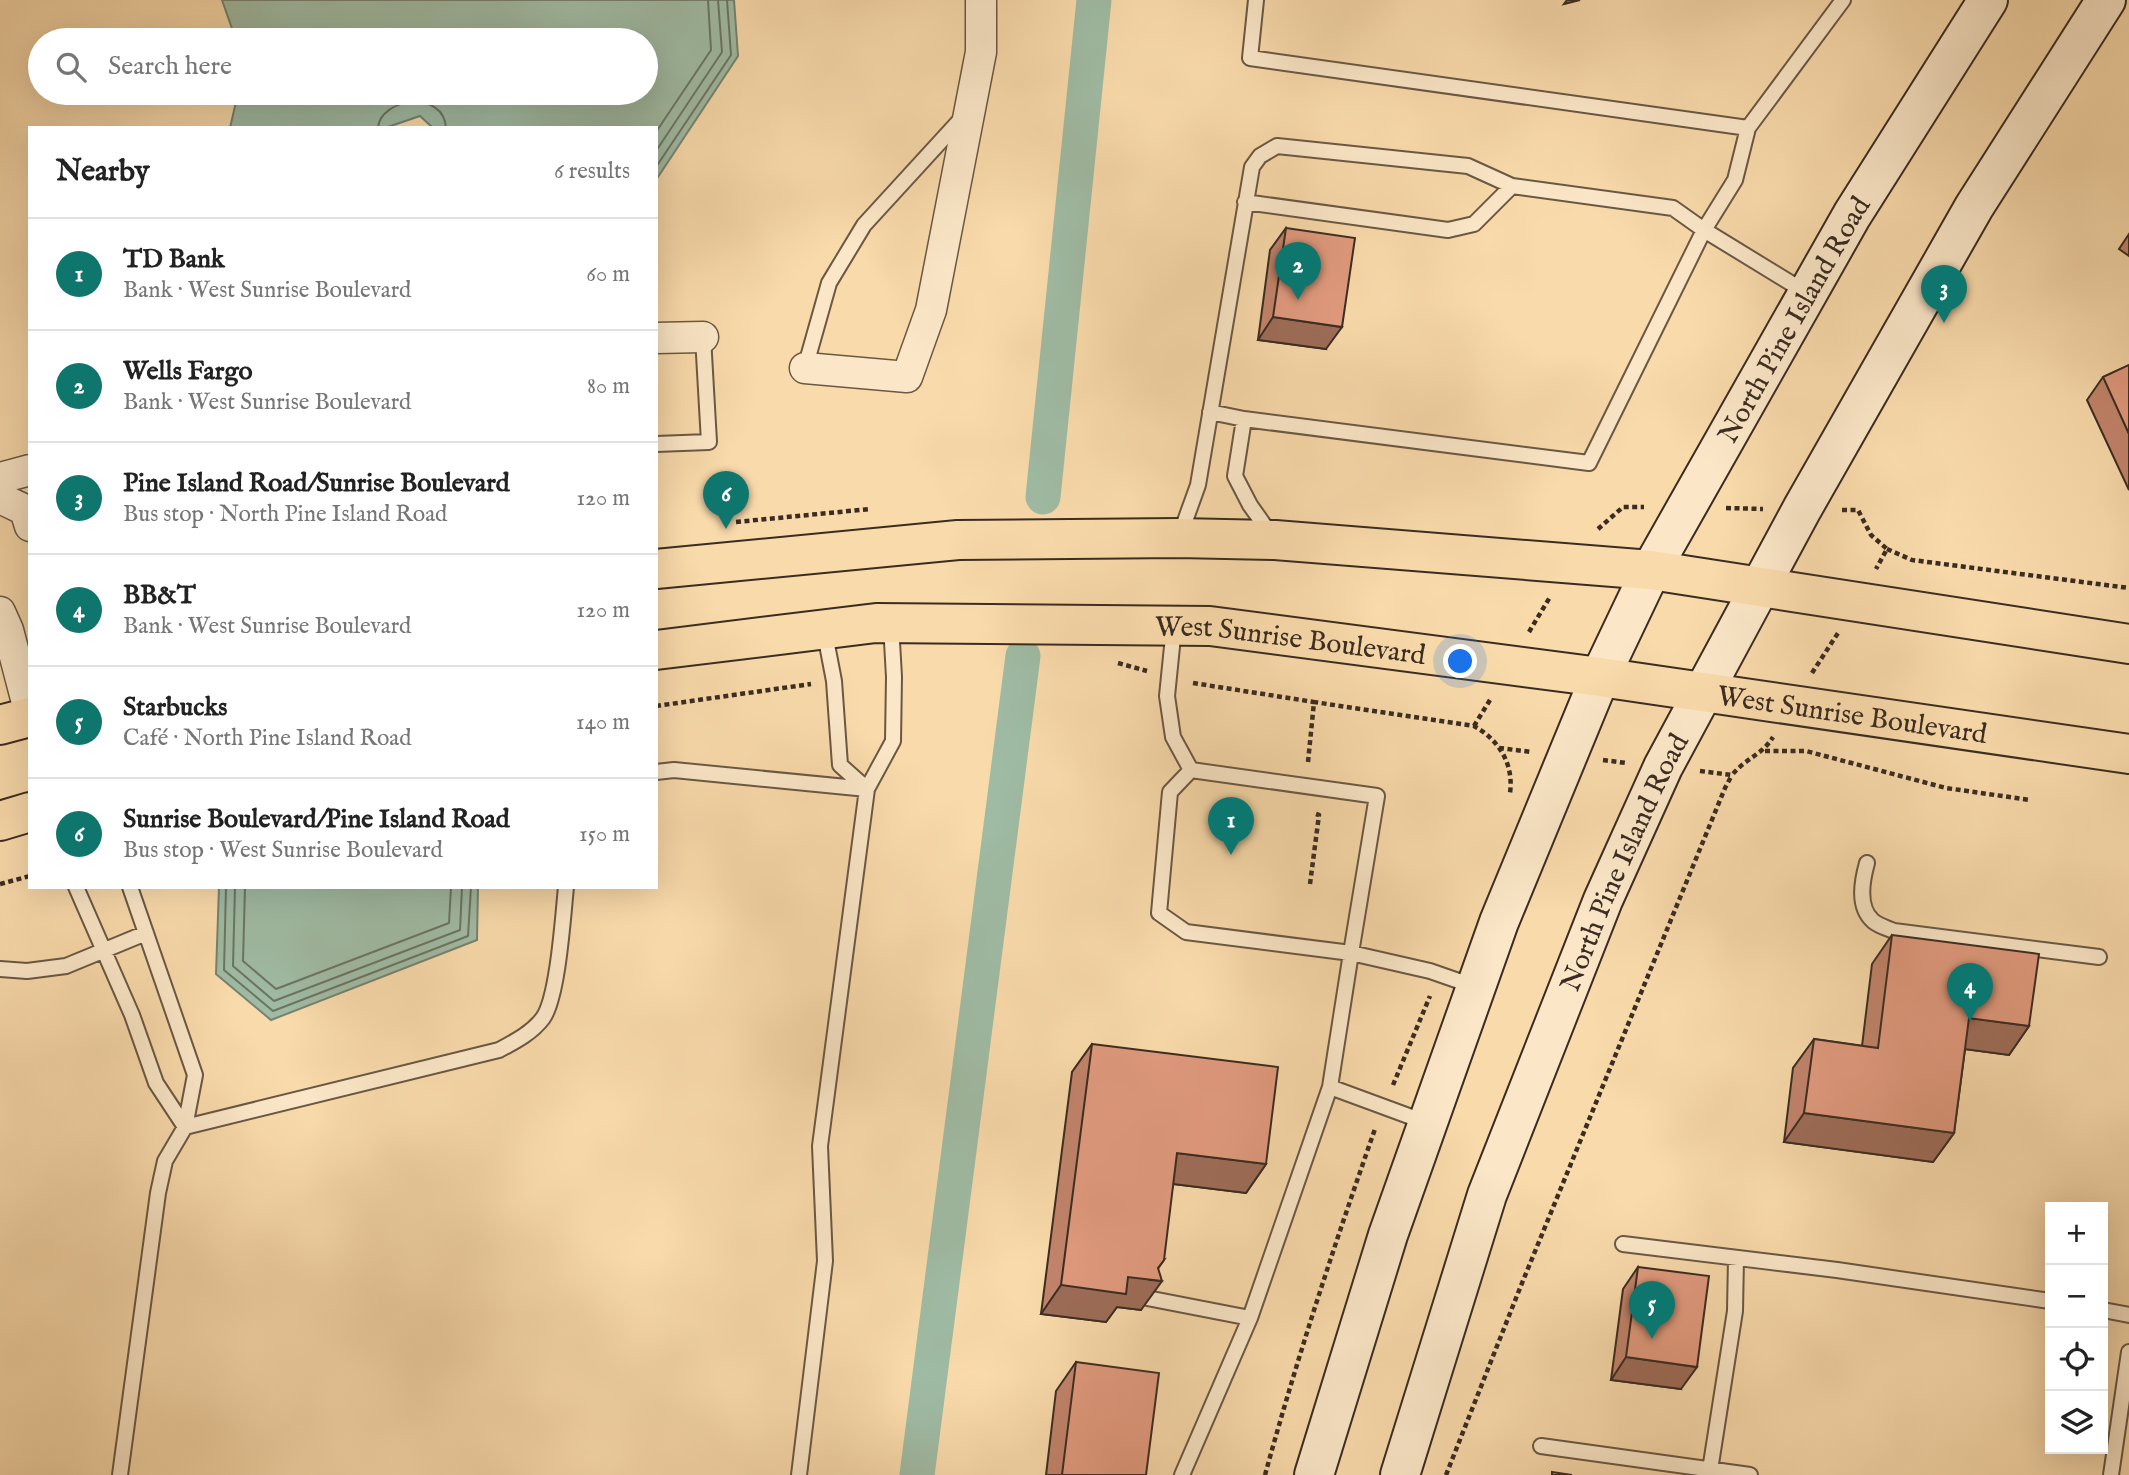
<!DOCTYPE html>
<meta charset="utf-8">
<style>
:root{--surface:#fff;--page:#f2f2f2;--text:#222;--muted:#767676;--line:#e0e0e0;--accent:#0f766e}
body{margin:0;font-family:"IM FELL English",serif;background:var(--page);color:var(--text)}
.controls{position:absolute;right:21px;bottom:21px;display:grid;overflow:hidden;border-radius:0px;box-shadow:0 7px 28px #0002}
.controls button{width:63px;height:63px;display:grid;place-items:center;padding:0;border:0;border-bottom:2px solid var(--line);background:var(--surface);color:var(--text);font:35px sans-serif}
.you{position:absolute;left:1461px;top:662px;width:24px;height:24px;margin:-18px;border:5px solid #fff;border-radius:50%;background:#1a73e8;box-shadow:0 0 0 10px #1a73e833}
.badge{display:grid;place-items:center;width:46px;height:46px;border-radius:50%;background:var(--accent);color:#fff;font-size:23px;font-weight:700}
.pin{position:absolute;translate:-50% -58px;filter:drop-shadow(0 2px 4px #0008)}
.pin::after{content:'';position:absolute;top:37px;width:24px;height:21px;background:inherit;clip-path:polygon(0 0,100% 0,50% 100%)}
.list{margin:0;padding:0;list-style:none}
h2{display:flex;justify-content:space-between;align-items:center;height:91px;margin:0;padding:0 28px;font-size:30px}
h2 small{font-size:23px;font-weight:400;color:var(--muted)}
.list li{display:grid;grid-template-columns:46px 1fr auto;gap:21px;align-items:center;box-sizing:border-box;height:112px;padding:0 28px;border-top:2px solid var(--line)}
.list b{display:block;font-size:26px;white-space:nowrap}
.list p{margin:0;font-size:23px;white-space:nowrap;color:var(--muted)}
.list em{font-size:23px;font-style:normal;color:var(--muted)}
.icon{flex:none;width:38px;height:38px;fill:none;stroke:currentColor;stroke-width:2;stroke-linecap:round;stroke-linejoin:round}
.map{position:relative;flex:none;width:2129px;height:1475px;overflow:hidden}
.search{position:absolute;background:var(--surface);box-shadow:0 7px 28px #0002;left:28px;top:28px;width:630px;height:77px;display:flex;align-items:center;gap:18px;box-sizing:border-box;padding:0 24px;border-radius:38px;color:var(--muted);font-size:26px}
.panel{position:absolute;background:var(--surface);box-shadow:0 7px 28px #0002;left:28px;top:126px;width:630px;height:763px;border-radius:0px}
.map>svg:first-child{display:block}
.water{fill:#9fbba4;stroke:#778270;stroke-width:2}
.lines{fill:none;stroke-linecap:round;stroke-linejoin:round}
.shore{stroke:#6c7463;stroke-width:2}
.canal{stroke:#9fbba4;stroke-width:35}
.lane-casing{stroke:#6a5844;stroke-width:18}
.street-casing{stroke:#6a5844;stroke-width:33}
.secondary-casing{stroke:#3a2c22;stroke-width:42}
.highway-casing{stroke:#3a2c22;stroke-width:42}
.path{stroke:#3a2c22;stroke-width:4.5;stroke-dasharray:5 3.5;stroke-linecap:butt}
.lane{stroke:#fbe7c8;stroke-width:14}
.street{stroke:#fbe7c8;stroke-width:30}
.secondary{stroke:#fbe7c8;stroke-width:38}
.highway{stroke:#f9daab;stroke-width:38}
.wall{fill:#c2846c;stroke:#3a2c22;stroke-width:2}
.shaded-wall{fill:#9e6c58;stroke:#3a2c22;stroke-width:2}
.building{fill:#e19a7e;stroke:#3a2c22;stroke-width:2}
.labels{text-anchor:middle;stroke-width:7;stroke-linejoin:round;paint-order:stroke}
.street-label{font-size:28px;fill:#3a2c22;stroke:#fbe7c8}
</style>
<div class="map">
<svg width="2129" height="1475" viewBox="0 0 2129 1475">
<rect width="100%" height="100%" fill="#f9daab"/>
<filter id="stains"><feTurbulence type="fractalNoise" baseFrequency=".00286" numOctaves="4"/><feColorMatrix values="0 0 0 0 .2 0 0 0 0 .09 0 0 0 0 .02 0 0 0 .5 -.17"/></filter>
<radialGradient id="worn" r=".72"><stop offset=".6" stop-color="#630" stop-opacity="0"/><stop offset="1" stop-color="#630" stop-opacity=".3"/></radialGradient>
<path class="water" d="M 222,0 L 734,0 L 738,56 L 656,180 L 656,128 L 433,128 L 420,116 L 385,128 L 230,128 L 238,93 L 646,93 L 646,40 L 236,40 Z
M 219,887 L 478,887 L 477,940 L 271,1020 L 216,974 Z"/>
<g class="lines">
<path class="shore" d="M 378,128 C 380,98 444,89 446,128
M 656,132 L 711,50 L 708,0
M 656,151 L 722,52 L 718,0
M 656,167 L 731,55 L 727,0
M 226,887 L 224,970 L 273,1011 L 468,936 L 471,887
M 235,887 L 233,966 L 274,1001 L 460,930 L 462,887
M 245,887 L 243,961 L 276,989 L 449,923 L 451,887"/>
<path class="canal" d="M 1043,497 L 1094,0
M 917,1475 L 1023,656"/>
<defs>
<path id="lane" d="M 1256,0 L 1250,58 L 1748,128 L 1843,0
M 1748,128 L 1735,180 L 1704,230 L 1807,293
M 1245,202 L 1448,230 L 1474,224 L 1512,186
M 805,368 L 829,283 L 864,225 L 962,118
M 1244,419 L 1235,476 L 1250,505 L 1272,536
M 656,444 L 709,442 L 703,337
M 1180,535 L 1198,485 L 1252,167 L 1260,156 L 1277,146 L 1468,166 L 1512,186 L 1673,208 L 1704,230 L 1589,463 L 1244,419 L 1210,412
M 1174,627 L 1167,696 L 1173,737 L 1191,770
M 824,629 L 834,681 L 840,765 L 867,789
M 1191,770 L 1377,796 L 1351,953 L 1186,932 L 1159,913 L 1170,792 Z
M 656,772 L 674,770 L 867,789
M 1867,863 C 1862,881 1857,907 1873,921 C 1879,926 1887,928 1894,931 L 2099,957
M 76,887 L 132,1015 L 156,1083 L 185,1127 L 195,1075 L 130,887
M 0,969 L 27,971 L 66,966 L 146,933
M 1330,1087 L 1351,953 L 1430,971 L 1476,987
M 1623,1244 L 1837,1270 L 2050,1301
M 1147,1298 L 1250,1318
M 2103,1310 L 2129,1315
M 1541,1446 L 1750,1475
M 1710,1470 L 1735,1311 L 1736,1258
M 120,1475 L 158,1193 L 165,1161 L 185,1127 L 499,1050 C 514,1042 532,1033 543,1018 C 558,997 563,916 566,887
M 799,1475 L 825,1261 L 820,1146 L 867,789 L 893,741 L 894,677 L 891,624
M 1182,1475 L 1250,1318 L 1330,1087 L 1425,1122
M 2111,1475 L 2129,1352"/>
<path id="street" d="M 656,338 L 703,337
M 805,368 L 907,377 L 931,310 L 981,52 L 981,0
M 0,478 L 30,470
M 0,498 L 25,510 L 30,526
M 0,612 L 8,630 L 30,714"/>
<g id="secondary">
<path id="s1" d="M 1314,1475 L 1388,1235 L 1499,922 L 1600,677 L 1651,570 L 1852,215 L 1988,0"/>
<path id="s2" d="M 1400,1475 L 1487,1195 L 1603,900 L 1663,767 L 1802,509 L 1974,207 L 2106,0"/>
</g>
<g id="highway">
<path d="M 656,569 L 958,540 L 1179,538 L 1275,540 L 1651,570 L 2129,644"/>
<path id="s3" d="M 656,650 L 876,623 L 1210,626 L 1600,677 L 2129,754"/>
<path d="M 0,725 L 30,717"/>
<path d="M 0,821 L 30,812"/>
</g>
</defs>
<use href="#lane" class="lane-casing"/>
<use href="#street" class="street-casing"/>
<use href="#secondary" class="secondary-casing"/>
<use href="#highway" class="highway-casing"/>
<path class="path" d="M 1726,508 L 1763,509
M 1842,510 L 1858,510 L 1871,535 L 1887,549 L 1876,569
M 736,522 L 870,509
M 1598,529 L 1623,507 L 1644,507
M 1887,549 L 1912,560 L 2129,588
M 1529,632 L 1550,597
M 1118,663 L 1147,671
M 1812,673 L 1838,633
M 1193,683 L 1314,702
M 656,706 L 811,684
M 1474,726 L 1490,700
M 1499,748 L 1532,752
M 1765,751 L 1806,751 L 1946,788 L 2030,800
M 1603,760 L 1626,763
M 1308,762 L 1314,702 L 1474,726 C 1499,740 1514,764 1510,793
M 1700,771 L 1732,775 C 1746,758 1762,755 1773,737
M 1222,811 L 1223,802 L 1225,802
M 0,884 L 30,876
M 1310,884 L 1319,815 L 1316,814
M 1393,1085 L 1430,996
M 1265,1475 C 1297,1358 1335,1243 1375,1129
M 1446,1475 L 1520,1288 L 1725,788 L 1732,775"/>
<use href="#lane" class="lane"/>
<use href="#street" class="street"/>
<use href="#secondary" class="secondary"/>
<use href="#highway" class="highway"/>
</g>
<path class="wall" d="M 1286,228 L 1326,349 L 1258,340 L 1270,250 Z
M 2129,234 L 2129,256 L 2119,249 Z
M 2129,365 L 2129,490 L 2087,400 L 2103,377 Z
M 1892,935 L 2029,1026 L 2009,1055 L 1965,1049 L 1954,1133 L 1933,1162 L 1784,1142 L 1793,1068 L 1814,1039 L 1862,1046 L 1872,964 Z
M 1092,1044 L 1266,1164 L 1246,1193 L 1173,1184 L 1158,1269 L 1141,1310 L 1117,1307 L 1106,1322 L 1041,1314 L 1072,1072 Z
M 1638,1267 L 1681,1389 L 1611,1380 L 1623,1289 Z
M 1076,1362 L 1146,1475 L 1046,1475 L 1056,1391 Z"/>
<path class="shaded-wall" d="M 1567,0 L 1580,0 L 1564,4 Z
M 1273,317 L 1342,327 L 1326,349 L 1258,340 Z
M 1969,1018 L 2029,1026 L 2009,1055 L 1949,1047 Z
M 1804,1113 L 1954,1133 L 1933,1162 L 1784,1142 Z
M 1177,1153 L 1266,1164 L 1246,1193 L 1157,1182 Z
M 1164,1260 L 1150,1280 L 1162,1281 L 1141,1310 L 1117,1307 L 1106,1322 L 1041,1314 L 1061,1285 L 1128,1277 Z
M 1626,1357 L 1697,1367 L 1681,1389 L 1611,1380 Z"/>
<path class="building" d="M 1286,228 L 1355,238 L 1342,327 L 1273,317 Z
M 2129,365 L 2129,434 L 2103,377 Z
M 1892,935 L 2039,954 L 2029,1026 L 1969,1018 L 1954,1133 L 1804,1113 L 1814,1039 L 1878,1048 Z
M 1092,1044 L 1278,1067 L 1266,1164 L 1177,1153 L 1164,1260 L 1158,1268 L 1162,1281 L 1128,1277 L 1126,1294 L 1061,1285 Z
M 1638,1267 L 1709,1276 L 1697,1367 L 1626,1357 Z
M 1076,1362 L 1159,1373 L 1146,1475 L 1062,1475 Z
M 1552,1472 L 1572,1475 L 1552,1475 Z"/>
<g class="labels">
<g class="street-label">
<text dy="10" stroke="none"><textPath href="#s1" startOffset="1255">North Pine Island Road</textPath></text>
<text dy="10" stroke="none"><textPath href="#s3" startOffset="637">West Sunrise Boulevard</textPath></text>
<text dy="10" stroke="none"><textPath href="#s3" startOffset="1204">West Sunrise Boulevard</textPath></text>
<text dy="10" stroke="none"><textPath href="#s2" startOffset="653">North Pine Island Road</textPath></text>
</g>
</g>
<rect width="100%" height="100%" filter="url(#stains)"/>
<rect width="100%" height="100%" fill="url(#worn)"/>
</svg>
<div class="controls">
<button>+</button>
<button>−</button>
<button><svg class="icon" aria-label="locate" viewBox="0 0 24 24"><circle cx="12" cy="12" r="6"/><path d="M12 2v4M12 18v4M2 12h4M18 12h4"/></svg></button>
<button><svg class="icon" aria-label="layers" viewBox="0 0 24 24"><path d="M12 4l9 5-9 5-9-5zM3 14l9 5 9-5"/></svg></button>
</div>
<div class="you"></div>
<div class="pin badge" style="left:1231px;top:855px">1</div>
<div class="pin badge" style="left:1298px;top:300px">2</div>
<div class="pin badge" style="left:1944px;top:323px">3</div>
<div class="pin badge" style="left:1970px;top:1021px">4</div>
<div class="pin badge" style="left:1652px;top:1339px">5</div>
<div class="pin badge" style="left:726px;top:529px">6</div>
<div class="search"><svg class="icon" aria-label="search" viewBox="0 0 24 24"><circle cx="10" cy="10" r="6"/><path d="M15 15l6 6"/></svg>Search here</div>
<section class="panel">
<h2>Nearby<small>6 results</small></h2>
<ul class="list">
<li><span class="badge">1</span><div><b>TD Bank</b><p>Bank · West Sunrise Boulevard</p></div><em>60 m</em></li>
<li><span class="badge">2</span><div><b>Wells Fargo</b><p>Bank · West Sunrise Boulevard</p></div><em>80 m</em></li>
<li><span class="badge">3</span><div><b>Pine Island Road/Sunrise Boulevard</b><p>Bus stop · North Pine Island Road</p></div><em>120 m</em></li>
<li><span class="badge">4</span><div><b>BB&amp;T</b><p>Bank · West Sunrise Boulevard</p></div><em>120 m</em></li>
<li><span class="badge">5</span><div><b>Starbucks</b><p>Café · North Pine Island Road</p></div><em>140 m</em></li>
<li><span class="badge">6</span><div><b>Sunrise Boulevard/Pine Island Road</b><p>Bus stop · West Sunrise Boulevard</p></div><em>150 m</em></li>
</ul>
</section>
</div>
